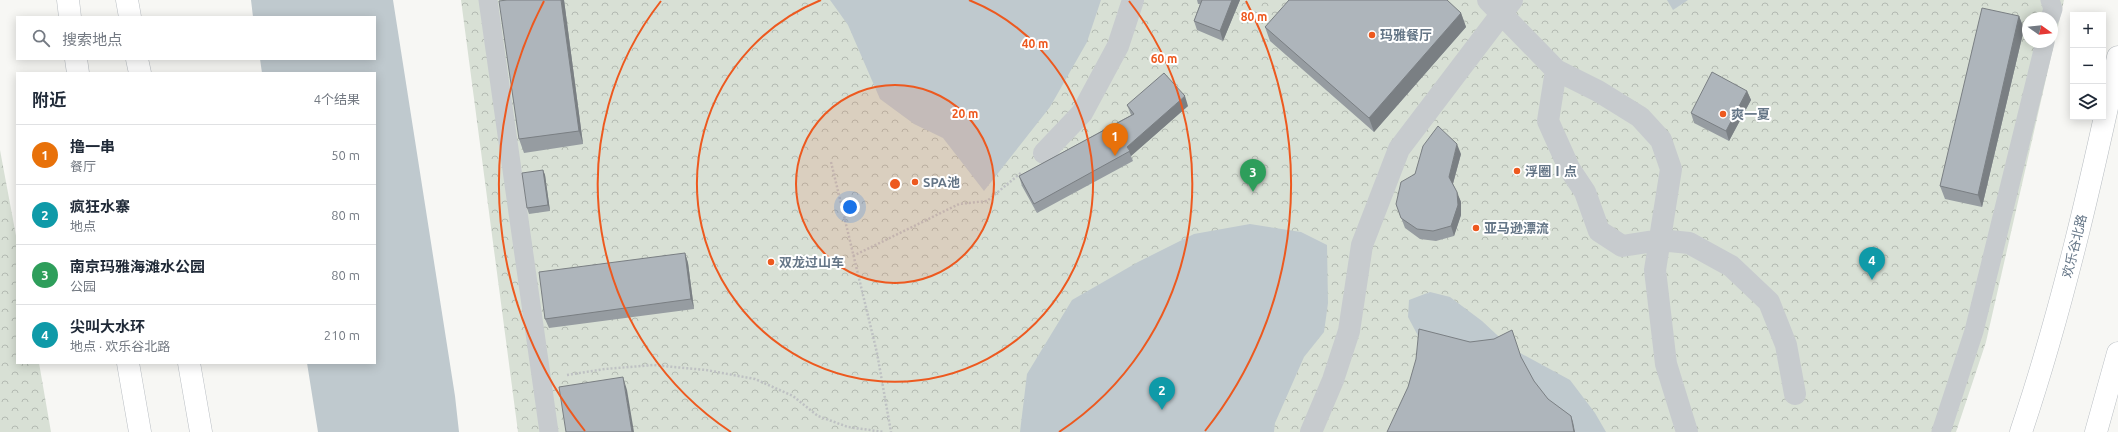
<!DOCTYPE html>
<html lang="zh">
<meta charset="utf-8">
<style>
:root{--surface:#fff;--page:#f2f2f3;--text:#1f2937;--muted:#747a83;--line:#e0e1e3;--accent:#ed591f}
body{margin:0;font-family:Ubuntu,"Noto Sans SC",sans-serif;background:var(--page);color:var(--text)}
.controls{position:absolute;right:12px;top:12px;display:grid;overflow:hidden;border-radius:0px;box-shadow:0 2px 10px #0003}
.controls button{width:36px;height:36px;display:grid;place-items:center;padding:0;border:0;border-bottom:1px solid var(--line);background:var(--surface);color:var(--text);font:20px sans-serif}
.compass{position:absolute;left:2022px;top:12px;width:36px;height:36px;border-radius:50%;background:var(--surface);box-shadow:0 2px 10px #0003;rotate:105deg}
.you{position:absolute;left:850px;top:207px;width:14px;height:14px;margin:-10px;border:3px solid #fff;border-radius:50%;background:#1a73e8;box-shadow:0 0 0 6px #1a73e833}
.badge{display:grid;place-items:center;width:26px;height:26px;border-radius:50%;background:var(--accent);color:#fff;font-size:13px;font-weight:700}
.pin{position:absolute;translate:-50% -33px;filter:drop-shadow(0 1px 2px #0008)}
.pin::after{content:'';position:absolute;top:21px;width:14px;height:12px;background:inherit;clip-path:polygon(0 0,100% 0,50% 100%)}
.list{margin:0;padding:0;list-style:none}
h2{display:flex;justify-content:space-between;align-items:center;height:52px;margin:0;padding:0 16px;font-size:17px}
h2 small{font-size:13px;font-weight:400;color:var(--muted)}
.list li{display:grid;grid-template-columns:26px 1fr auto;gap:12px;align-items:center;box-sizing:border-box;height:60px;padding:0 16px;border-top:1px solid var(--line)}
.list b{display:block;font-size:15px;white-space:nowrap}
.list p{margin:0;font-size:13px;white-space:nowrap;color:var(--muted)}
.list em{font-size:13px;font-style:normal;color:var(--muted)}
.icon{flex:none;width:22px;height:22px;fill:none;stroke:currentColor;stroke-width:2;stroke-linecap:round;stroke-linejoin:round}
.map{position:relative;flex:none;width:2118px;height:432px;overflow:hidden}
.search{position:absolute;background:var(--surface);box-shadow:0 2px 10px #0003;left:16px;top:16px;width:360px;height:44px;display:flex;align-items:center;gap:10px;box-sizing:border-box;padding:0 14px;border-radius:0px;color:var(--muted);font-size:15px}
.panel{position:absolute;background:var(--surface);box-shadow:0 2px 10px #0003;left:16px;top:72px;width:360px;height:292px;border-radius:0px}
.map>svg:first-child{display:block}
.forest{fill:url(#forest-crowns);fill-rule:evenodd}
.water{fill:#bfc9ce}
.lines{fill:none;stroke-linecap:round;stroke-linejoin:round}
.secondary-casing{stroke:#b9bec3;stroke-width:23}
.path{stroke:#bec1c3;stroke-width:2.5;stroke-dasharray:2 2;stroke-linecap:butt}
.lane{stroke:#c7cbce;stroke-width:19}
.street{stroke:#c7cbce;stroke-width:22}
.secondary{stroke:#fff;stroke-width:22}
.wall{fill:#969ca1}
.shaded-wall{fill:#7a7f83}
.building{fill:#aeb5bb;stroke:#7a7f83}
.ring{fill:none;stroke:#ed591f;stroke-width:2}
.poi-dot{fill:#ed591f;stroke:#fff;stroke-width:1.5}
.labels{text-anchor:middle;stroke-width:4;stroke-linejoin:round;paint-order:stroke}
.poi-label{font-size:13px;font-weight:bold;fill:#657687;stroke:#fff;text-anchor:start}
.street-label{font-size:13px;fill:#657687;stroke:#fff}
.centre{fill:#ed591f;stroke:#fff;stroke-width:2}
.ring-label{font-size:12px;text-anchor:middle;font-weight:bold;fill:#ed591f;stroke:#fff;stroke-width:4;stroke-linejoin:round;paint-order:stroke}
</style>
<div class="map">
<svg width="2118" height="432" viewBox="0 0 2118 432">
<defs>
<pattern id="forest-crowns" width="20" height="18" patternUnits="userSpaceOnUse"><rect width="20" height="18" fill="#d8e0d5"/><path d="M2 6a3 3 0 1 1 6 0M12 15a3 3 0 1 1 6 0" fill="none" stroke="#b3bab2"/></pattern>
</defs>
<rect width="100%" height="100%" fill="#f7f7f4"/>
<path class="forest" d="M 461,0 L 2064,0 L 1986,342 L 1956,432 L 518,432 ZM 2028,18 L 2052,18 L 2052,42 L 2028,42 Z
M 0,150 L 17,241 L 17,363 L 39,363 L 51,432 L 0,432 Z"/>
<path class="water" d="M 251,0 L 393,0 L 455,396 L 459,432 L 318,432 L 307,363 L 375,363 L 375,73 L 262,73 L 260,59 L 375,59 L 375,17 L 253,17 Z
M 830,0 L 1101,0 L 1087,42 L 1050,107 L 984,191 L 943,138 L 914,124 L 880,99 L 848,25 Z
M 1667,0 L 1688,0 L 1673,10 Z
M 1250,224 L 1301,232 L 1327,245 L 1328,303 L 1324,332 L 1304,357 L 1275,423 L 1274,432 L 1020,432 L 1027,374 L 1072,300 L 1138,262 L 1194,234 Z
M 1430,292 L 1450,297 L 1482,321 L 1511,348 L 1570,380 L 1595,413 L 1606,432 L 1393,432 L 1424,347 L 1408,317 L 1409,300 Z"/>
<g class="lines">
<defs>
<path id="secondary" d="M 68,0 L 70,17
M 127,0 L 130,17
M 76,59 L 78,73
M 137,59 L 140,73
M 128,363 L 140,432
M 189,363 L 201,432
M 2021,432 C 2062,310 2091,183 2118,57
M 2096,432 L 2118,353"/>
</defs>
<use href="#secondary" class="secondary-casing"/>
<path class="path" d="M 831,162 L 877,353 L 891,432
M 853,256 L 959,204 L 987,201 L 1022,172
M 567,375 L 605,369 L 653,365 L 706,370 L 755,379 L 793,396 L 818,416 L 848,427 L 884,432"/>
<path class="lane" d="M 488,0 L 549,432
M 2050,0 L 2053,9 L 2050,18
M 1941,432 L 1974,331 L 2045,42"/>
<path class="street" d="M 1488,0 L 1556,70 L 1598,91 L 1640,117 L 1661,140 L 1671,169 L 1655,270 L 1666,364 L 1687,432
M 1556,70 L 1548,121 L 1569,168 L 1585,192 L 1599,231 L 1622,246 L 1660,240 L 1689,243 L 1731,266 L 1769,302 L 1786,345 L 1795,394
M 1044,153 L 1082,113 L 1118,46 L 1133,0
M 1311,432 L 1333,380 L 1349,331 L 1362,245 L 1399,149 L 1512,0"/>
<use href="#secondary" class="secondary"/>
</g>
<path class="wall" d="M 564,0 L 583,144 L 524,153 L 519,139 Z
M 1197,0 L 1240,0 L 1223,41 L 1197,30 L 1194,21 L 1200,4 L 1198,4 Z
M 1461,13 L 1466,27 L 1374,132 L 1270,41 L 1265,27 Z
M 2019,16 L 2024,29 L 1982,207 L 1945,199 L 1940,186 Z
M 1747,91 L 1751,100 L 1729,141 L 1694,123 L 1691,113 Z
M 1127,105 L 1188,106 L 1131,156 L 1133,161 L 1037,213 L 1022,186 L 1019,176 L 1131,115 Z
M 1461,154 L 1453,184 L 1461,202 L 1461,215 L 1454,236 L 1436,241 L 1420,239 L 1405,228 L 1396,204 Z
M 543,170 L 545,175 L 550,211 L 529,214 L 527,208 Z
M 685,253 L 688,263 L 694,309 L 549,328 L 545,319 Z"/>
<path class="shaded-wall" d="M 561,0 L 564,0 L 583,144 L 579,131 Z
M 1232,0 L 1240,0 L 1223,41 L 1220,31 Z
M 1461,13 L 1466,27 L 1374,132 L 1369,118 Z
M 2019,16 L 2024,29 L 1982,207 L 1978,195 Z
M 1747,91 L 1751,100 L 1729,141 L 1726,131 Z
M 1185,96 L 1188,106 L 1131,156 L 1127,147 Z
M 1457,144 L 1461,154 L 1452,187 L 1449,177 Z
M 543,170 L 545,175 L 550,211 L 548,205 Z
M 1457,192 L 1461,202 L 1461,215 L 1454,236 L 1451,226 Z
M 685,253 L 688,263 L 694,309 L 691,299 Z
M 623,377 L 627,390 L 634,432 L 632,432 Z
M 1571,416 L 1573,422 L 1575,432 L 1574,432 Z"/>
<path class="building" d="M 507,0 L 561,0 L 579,131 L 519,139 L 499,1 Z
M 1202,0 L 1232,0 L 1220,31 L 1194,21 Z
M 1289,0 L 1447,0 L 1461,13 L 1369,118 L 1265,27 Z
M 1982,8 L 2019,16 L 1978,195 L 1940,186 Z
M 1712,72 L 1747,91 L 1726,131 L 1691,113 Z
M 1164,73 L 1185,96 L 1127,147 L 1130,151 L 1034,204 L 1019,176 L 1134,114 L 1127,105 Z
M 1438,126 L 1457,144 L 1449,177 L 1457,192 L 1458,205 L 1451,226 L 1433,231 L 1417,229 L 1401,218 L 1396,204 L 1401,182 L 1415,174 L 1423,146 Z
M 543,170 L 548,205 L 527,208 L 522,173 Z
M 685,253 L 691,299 L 545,319 L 539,272 Z
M 1419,329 L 1470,342 L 1494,339 L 1512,330 L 1521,357 L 1534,381 L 1548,399 L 1571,416 L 1574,432 L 1387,432 L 1408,387 L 1416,359 Z
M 623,377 L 632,432 L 566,432 L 559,387 Z"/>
<circle cx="895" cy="184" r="99" fill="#ed591f" fill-opacity=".12"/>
<g class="ring">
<circle cx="895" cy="184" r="99"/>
<path d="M969 0A198 198 0 1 1 821 0"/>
<path d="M731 432A297 297 0 0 1 661 1M1129 1A297 297 0 0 1 1059 432"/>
<path d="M585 431A396 396 0 0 1 544 1M1246 1A396 396 0 0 1 1205 431"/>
</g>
<g class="poi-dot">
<circle cx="1372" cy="35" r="4"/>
<circle cx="1723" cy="114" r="4"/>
<circle cx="1517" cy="171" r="4"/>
<circle cx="915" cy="182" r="4"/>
<circle cx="1476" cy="228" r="4"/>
<circle cx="771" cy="262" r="4"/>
</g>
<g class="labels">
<g class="poi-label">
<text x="1380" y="40">玛雅餐厅</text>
<text x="1731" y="119">爽一夏</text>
<text x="1525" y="176">浮圈Ⅰ点</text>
<text x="923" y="187">SPA池</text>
<text x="1484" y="233">亚马逊漂流</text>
<text x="779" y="267">双龙过山车</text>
</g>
<g class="street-label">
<text transform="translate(2074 246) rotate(-76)" y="5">欢乐谷北路</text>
</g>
</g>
<circle cx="895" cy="184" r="6" class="centre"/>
<g class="ring-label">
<text x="1254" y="21">80 m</text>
<text x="1035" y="48">40 m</text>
<text x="1164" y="63">60 m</text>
<text x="965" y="118">20 m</text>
</g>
</svg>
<div class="controls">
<button>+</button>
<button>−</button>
<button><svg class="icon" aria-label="layers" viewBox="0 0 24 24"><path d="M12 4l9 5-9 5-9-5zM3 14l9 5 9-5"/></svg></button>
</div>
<svg class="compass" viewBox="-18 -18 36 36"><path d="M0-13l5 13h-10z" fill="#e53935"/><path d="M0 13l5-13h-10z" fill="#747a83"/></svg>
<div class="you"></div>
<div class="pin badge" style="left:1115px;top:156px;background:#e8710a">1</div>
<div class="pin badge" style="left:1162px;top:410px;background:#0f9aa8">2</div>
<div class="pin badge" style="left:1253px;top:192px;background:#2e9e5b">3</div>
<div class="pin badge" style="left:1872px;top:280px;background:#0f9aa8">4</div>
<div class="search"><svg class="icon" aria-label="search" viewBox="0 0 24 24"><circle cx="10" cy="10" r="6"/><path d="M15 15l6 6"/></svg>搜索地点</div>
<section class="panel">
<h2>附近<small>4个结果</small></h2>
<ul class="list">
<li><span class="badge" style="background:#e8710a">1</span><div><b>撸一串</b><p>餐厅</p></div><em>50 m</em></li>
<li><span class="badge" style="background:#0f9aa8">2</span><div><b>疯狂水寨</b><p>地点</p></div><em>80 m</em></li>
<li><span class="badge" style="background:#2e9e5b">3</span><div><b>南京玛雅海滩水公园</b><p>公园</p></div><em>80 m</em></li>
<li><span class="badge" style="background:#0f9aa8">4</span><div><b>尖叫大水环</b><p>地点 · 欢乐谷北路</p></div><em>210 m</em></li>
</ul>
</section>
</div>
